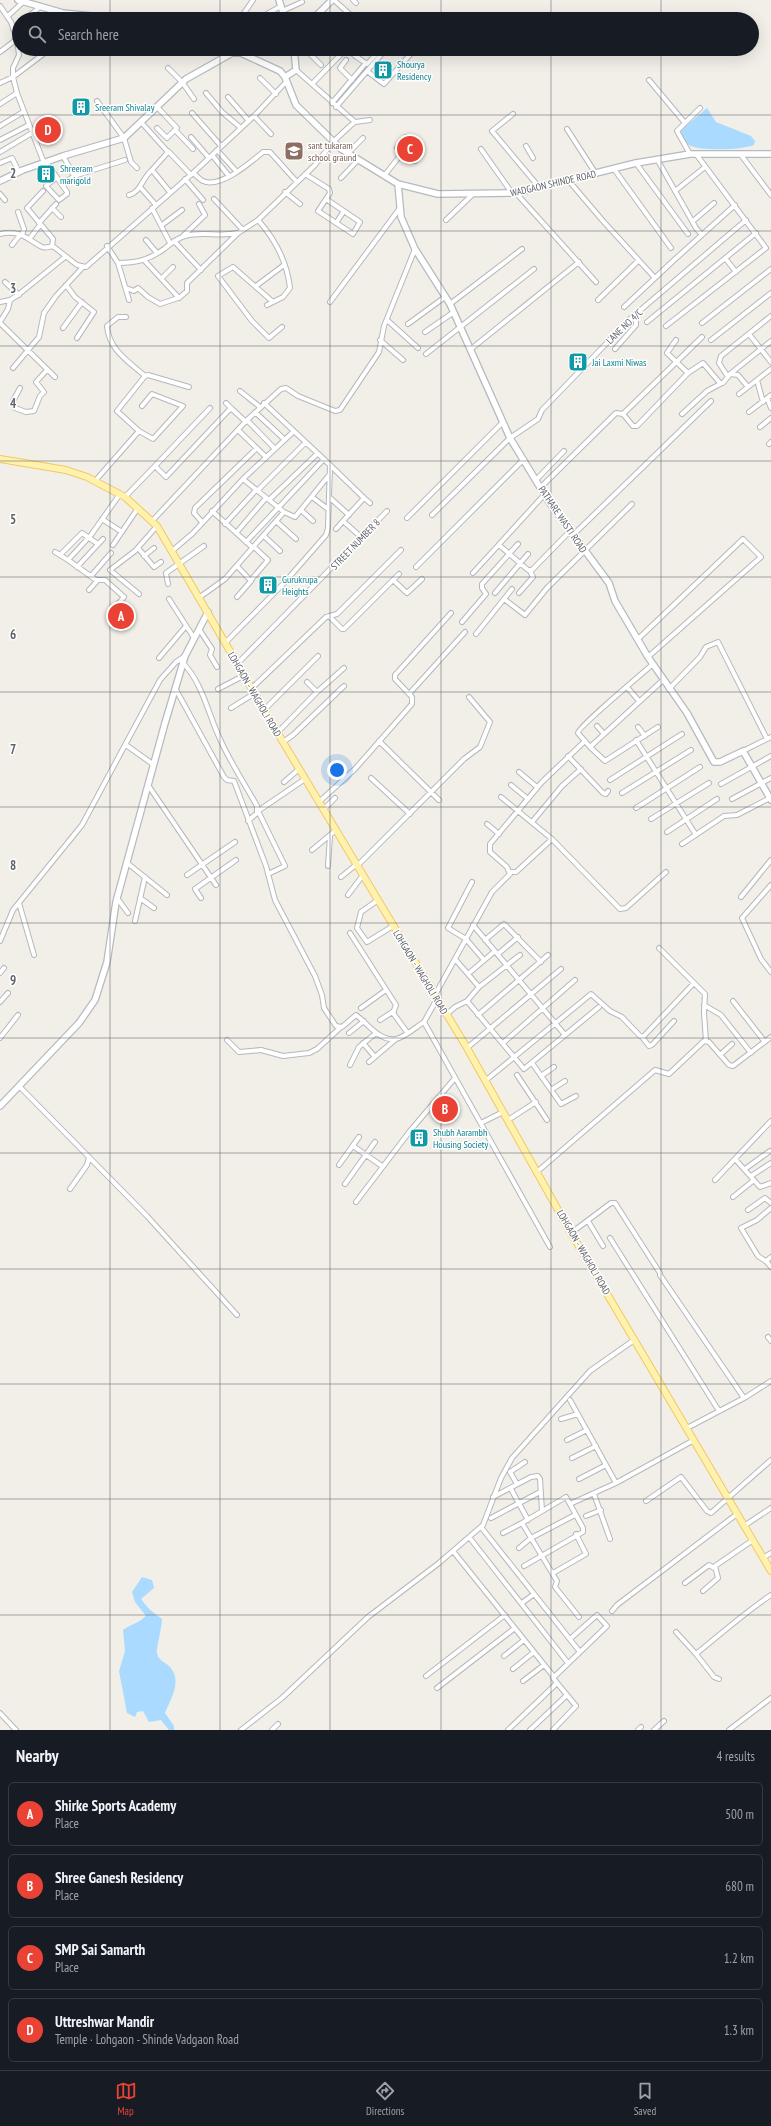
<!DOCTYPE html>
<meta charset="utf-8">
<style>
:root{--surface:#171b24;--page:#20242c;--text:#f1f3f6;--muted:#9ea1a6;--line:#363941;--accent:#ea4335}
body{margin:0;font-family:"PT Sans Narrow",sans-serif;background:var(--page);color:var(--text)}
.you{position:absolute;left:337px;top:770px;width:14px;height:14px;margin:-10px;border:3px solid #fff;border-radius:50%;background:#1a73e8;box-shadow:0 0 0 6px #1a73e833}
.badge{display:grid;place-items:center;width:26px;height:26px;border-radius:50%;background:var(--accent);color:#fff;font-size:13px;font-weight:700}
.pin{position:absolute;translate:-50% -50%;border:2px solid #fff;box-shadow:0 1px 4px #0006}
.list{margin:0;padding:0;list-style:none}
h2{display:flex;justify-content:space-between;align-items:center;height:52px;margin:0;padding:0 16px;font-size:17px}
h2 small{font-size:13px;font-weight:400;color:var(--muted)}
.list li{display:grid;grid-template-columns:26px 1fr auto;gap:12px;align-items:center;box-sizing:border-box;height:64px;margin:0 8px 8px;padding:0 8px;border:1px solid var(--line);border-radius:6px}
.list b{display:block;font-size:15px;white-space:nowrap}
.list p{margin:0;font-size:13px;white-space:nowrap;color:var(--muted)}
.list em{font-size:13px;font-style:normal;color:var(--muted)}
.icon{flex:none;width:22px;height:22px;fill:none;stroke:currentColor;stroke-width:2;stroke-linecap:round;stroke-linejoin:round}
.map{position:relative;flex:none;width:771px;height:1730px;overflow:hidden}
.search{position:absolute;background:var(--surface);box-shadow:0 4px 16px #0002;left:12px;right:12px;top:12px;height:44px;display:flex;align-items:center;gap:10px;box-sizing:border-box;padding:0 14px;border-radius:22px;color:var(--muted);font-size:15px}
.sheet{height:340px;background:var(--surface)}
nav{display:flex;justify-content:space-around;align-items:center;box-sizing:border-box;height:56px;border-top:1px solid var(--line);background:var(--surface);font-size:11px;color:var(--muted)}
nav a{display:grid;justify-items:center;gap:2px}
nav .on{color:var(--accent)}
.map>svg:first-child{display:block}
.water{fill:#aadaff}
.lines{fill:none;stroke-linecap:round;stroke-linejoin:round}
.street-casing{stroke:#b5b8bc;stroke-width:6}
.secondary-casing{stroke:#b6babf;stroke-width:8}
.primary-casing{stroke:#f2c960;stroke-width:8}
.street{stroke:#fff;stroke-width:4}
.secondary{stroke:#fff;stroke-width:5.5}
.primary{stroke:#fff2af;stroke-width:6}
.grid{fill:none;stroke:#5f6368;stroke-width:1;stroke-opacity:0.55}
.labels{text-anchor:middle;stroke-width:3;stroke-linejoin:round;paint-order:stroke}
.culture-label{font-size:10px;fill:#0d838f;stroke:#fff;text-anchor:start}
.education-label{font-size:10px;fill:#785e54;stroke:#fff;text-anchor:start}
.street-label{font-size:10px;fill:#5f6368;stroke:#fff}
.grid-label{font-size:13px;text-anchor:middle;font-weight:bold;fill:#5f6368;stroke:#fff;stroke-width:3;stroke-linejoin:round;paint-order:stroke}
</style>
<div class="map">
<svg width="771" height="1730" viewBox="0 0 771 1730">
<rect width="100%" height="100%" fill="#f1efe8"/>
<path class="water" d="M 707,108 L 716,122 L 751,136 L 755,141 L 754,145 C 743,150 702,151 691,146 C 686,144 680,136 680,131 Z
M 142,1577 L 152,1580 L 154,1588 L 141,1599 L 149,1609 L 162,1619 C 162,1627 156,1649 157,1653 C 159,1661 163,1661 169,1666 C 183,1680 171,1698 165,1713 L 174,1726 L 174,1730 L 169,1730 L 161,1720 L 149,1722 L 143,1711 L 137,1712 L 135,1717 L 127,1713 L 119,1671 L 125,1651 L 123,1630 C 131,1624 139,1623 146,1616 L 135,1602 L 132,1592 Z"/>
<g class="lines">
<defs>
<path id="street" d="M 334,0 L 355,19
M 353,0 L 356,3
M 0,6 L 11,22 L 17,39 L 19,55 L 13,68 L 13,77 L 17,93 L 44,163
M 282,11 L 302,2
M 8,16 L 23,2
M 25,19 L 40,7
M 56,19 L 63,13
M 248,19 L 242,16 L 253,0
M 258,19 L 281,6
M 13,29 L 19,24
M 305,49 L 321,65
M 358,49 L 354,55 L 367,64 L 381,49
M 0,52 L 17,39
M 295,54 L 300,49
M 346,60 L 340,68 L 352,80
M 168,68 L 182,82 L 194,99
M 296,70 L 355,122
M 367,71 L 384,84 L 415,49
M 260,78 L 276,94
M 649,80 L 685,123
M 0,83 L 13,77 L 50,49
M 312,84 L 346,49
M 206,93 L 222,112 L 241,128
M 228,97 L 249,121
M 97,101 L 124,138 L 131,162 L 137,168
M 332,103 L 365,64
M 0,104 L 17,93
M 336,107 L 386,49
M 192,113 L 221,146
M 513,114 L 492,131 L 539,187
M 254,116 L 271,134
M 141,122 L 168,152 L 152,170 L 170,192
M 0,126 L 23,112
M 157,128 L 167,138 L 177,128 L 157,107
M 567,129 L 596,174
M 175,130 L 193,149
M 191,137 L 209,158
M 0,140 L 29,125
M 526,146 L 533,158
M 481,149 L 512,193
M 217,150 L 237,172
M 168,151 L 191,175
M 0,152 L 32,133
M 348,153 L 363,138
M 690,154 L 677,131 L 700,108
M 212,155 L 229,176
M 741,155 L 771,195
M 63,156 L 77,181
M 657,159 L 696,228 L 702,235
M 46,162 L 67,192 L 67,194 L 59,200 L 46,186 L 56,178
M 0,163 L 12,158 L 19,172
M 636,163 L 688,234
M 614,169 L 671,248
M 193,173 C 196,175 199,179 203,181 C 220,189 251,162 263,152 L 270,152 L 296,181
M 305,174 L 329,189 L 330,193 L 326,199 L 360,222 L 353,234 L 318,211 L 326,199
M 384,176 L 402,153 L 397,148 L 406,137 L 408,137 L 422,149 L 415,161 L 411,160 L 402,153
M 341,178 L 358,160
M 185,179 L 203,200
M 569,181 L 603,221 L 655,278
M 62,185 L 74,176 L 125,160
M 140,187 L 156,205
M 43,191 L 27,208 L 53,239 L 52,246
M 675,191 L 705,167
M 285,192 L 300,204
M 516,193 L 596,282
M 0,194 L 5,200
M 129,195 C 141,192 142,178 152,170
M 214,199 L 243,230
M 52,208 L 61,217
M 152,208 L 170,243
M 18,212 L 24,229 L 22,235
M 258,220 C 275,239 287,262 290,288 L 283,297 L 267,305
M 446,220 L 473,194
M 693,221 L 714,203
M 39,223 L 56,204
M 336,223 L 344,211
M 162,225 L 182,210
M 0,234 C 19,229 27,239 42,247 C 47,249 50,245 54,247 L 77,265 L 86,267 L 193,173 L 255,115 L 286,82
M 183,236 L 205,215 L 199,204
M 30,238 L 40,225
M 146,240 L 157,253
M 174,241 L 201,270
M 12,245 L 20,235
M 107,246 L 118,263 L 129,300
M 725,258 L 736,272
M 144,260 L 179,298 L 187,291 L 187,283 L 238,233 L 258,220 L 315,165 L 333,142 L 350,126 L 355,122 L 370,120
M 118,263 C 136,263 149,260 164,249 C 171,243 177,238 185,236 C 202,231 220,237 237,233
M 162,278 L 173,267
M 5,282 L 19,295
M 66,285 L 75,297 L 94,312 L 77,338
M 256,286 L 284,265
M 126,288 L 134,291 L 138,288 L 148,297 L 160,304 L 178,298
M 598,300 L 638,261
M 0,302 L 10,300 L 18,295 L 65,257
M 273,302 L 233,267 L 218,276 L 252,321 L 269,338 L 282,327
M 330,302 L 400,208
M 450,304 L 522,249
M 624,307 L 673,261 L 735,205
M 126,317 L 118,317 L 107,326 C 109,350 128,361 145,376
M 387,320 L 418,348
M 0,322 L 8,309 L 10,300
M 647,322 L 756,233
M 0,323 L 55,377
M 702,323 L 771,269
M 408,324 L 445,297
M 666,326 L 766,248 L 696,154
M 63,328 L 82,302
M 425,332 L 454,312
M 749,334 L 771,362
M 380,340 L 403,360
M 676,340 L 667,353 L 688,373
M 711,340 L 771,293
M 471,349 L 579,262
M 615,349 L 636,325 L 636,321 L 633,317
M 426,354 L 534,269
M 13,368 L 39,337 L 44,313 L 56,296 L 83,267
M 730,374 L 738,375 L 748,387
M 728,377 L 719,363 L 721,356 L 771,316
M 757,380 L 763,402
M 20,388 L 13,401 L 15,408 L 26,412 L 34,411 L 40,396 L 44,392 L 36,382 L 47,370
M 240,391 L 260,407
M 739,394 L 771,369
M 767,398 L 771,408
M 226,403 L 232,409
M 255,412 L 285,440
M 749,412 L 771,395
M 623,414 L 633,426 L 637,426 L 688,373 L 703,363 L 720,383 L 723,383 L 730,374 L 771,341
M 682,414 L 707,391 L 722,383
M 247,420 L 275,449
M 760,427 L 771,418
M 238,430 L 266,457
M 139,431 L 153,439 L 183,406 L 152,394 L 142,406
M 769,444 L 771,442
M 330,465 L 364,498 L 343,521 L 361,537
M 155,466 L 210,408
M 243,479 L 284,512 L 295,517 L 330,474
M 536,480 L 564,451
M 95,481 L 139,431 L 117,411 L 145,376 L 148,375 L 189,387
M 541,487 L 616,413 L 623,414 L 702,337
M 257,491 L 305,443
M 125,497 L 155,466 L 166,477 L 229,410 L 232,409 L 246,422
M 312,497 L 328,509
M 329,497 L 349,515
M 364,498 L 370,503
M 269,500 L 317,454
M 301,510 L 313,521
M 212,511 L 253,548
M 432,515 L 510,438 L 538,419 L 542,410 L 630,319 L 746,220
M 407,518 L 503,422
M 102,519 L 122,532
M 153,520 L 247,420 L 281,389 L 286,388 L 298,396 L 335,411 L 340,410 L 379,352 L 384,326 L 415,249
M 276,521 L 296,539
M 202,522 L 194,513 L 195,508 L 257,448
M 225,524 L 256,490
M 336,529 L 343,521
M 236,533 L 266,498
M 573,535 L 711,401
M 264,536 L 280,551
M 246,542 L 324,459
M 113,545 L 138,508
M 499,545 L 528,570 L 532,570 L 570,531
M 138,548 L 154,567 L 161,562
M 172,551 L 193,533 L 243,479 L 293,432
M 55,552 L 68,560
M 60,555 L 82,533 L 98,544
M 144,556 L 154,548
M 237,566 L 251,581 L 237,597
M 77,567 L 103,539
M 416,567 L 524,459
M 473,573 L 544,495
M 91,576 L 111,553
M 251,580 L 268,560 L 254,547
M 393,580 L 407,593 L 422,579
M 168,584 L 166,573 L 204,546
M 89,590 L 98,580
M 495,593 L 528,554
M 519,593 L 533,577 L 530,571
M 139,594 L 110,570 L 135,551 L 157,526
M 200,597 L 225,579 L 284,512
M 169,599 L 194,638
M 504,599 L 512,589
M 112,611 L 124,597 L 105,580 L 96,580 L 68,560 L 91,535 L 120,494
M 329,616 L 342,629 L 344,629 L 399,574
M 462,622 L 486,594 L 482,588 L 482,584 L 518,544
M 199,629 L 212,649 L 210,655 L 217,667
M 476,634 L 504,599 L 525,615 L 547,588 L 632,504
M 638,639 L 743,539 L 761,557 L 648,657
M 226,642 L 285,582 L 326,535 L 328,528 L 330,465 L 264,403
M 159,658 L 186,626
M 182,662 C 203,683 208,714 220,739 C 230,762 245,784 257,806 L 257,813 L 248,821
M 238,663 L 387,511
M 653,664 C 643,673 578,727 578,733 L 590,747 L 663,680
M 307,682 L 317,692
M 627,687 L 639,701
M 175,688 L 224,777 L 227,780 L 234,781 L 266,866 L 275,900 L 315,976 L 322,995 L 324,1008 L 336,1026 L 342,1027 L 356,1015 C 367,1023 380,1042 396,1039 C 405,1037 416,1027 424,1022
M 252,688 L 326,617 L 337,614 L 401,550
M 218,689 L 245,675
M 669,689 L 700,657 L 706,647 L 718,642 L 767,739
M 409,694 L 465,632
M 231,708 L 255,693
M 265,709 L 318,656
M 597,726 L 604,734
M 638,727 L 645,736
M 278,732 L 317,692 L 344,668
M 636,740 L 696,835
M 379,741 L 439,800
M 283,742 L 293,735 L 344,686
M 126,745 L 154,765
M 590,747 L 605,761 L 658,727
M 743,751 L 771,737
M 568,756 L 603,793 L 606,794 L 608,791
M 519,772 L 537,787
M 371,778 L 410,814
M 610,780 L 682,734
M 284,782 L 299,769
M 721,784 L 771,756
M 148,785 L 216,885
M 511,785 L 528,799
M 622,793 L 691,750
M 501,797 L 552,839 L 620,909 L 626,908 L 666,872
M 732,799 L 771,778
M 319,802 L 355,769 L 412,704 L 412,697 L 395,679 L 395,675 L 451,613
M 636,808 L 700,767
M 323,810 L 335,798
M 651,819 L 709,783
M 532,822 L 562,786 L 581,769
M 487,824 L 499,834
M 667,832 L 717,799
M 682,844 L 724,816 L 737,815 L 770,798
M 312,850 L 336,830
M 126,862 L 167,895
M 358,865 L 464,759 L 480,747 L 490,722 L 469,697
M 328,866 L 330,836
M 510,872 L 516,872 L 552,839
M 268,874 L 285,866 L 258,811 L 305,779
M 187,875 L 235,842
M 341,877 L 357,864
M 472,882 L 448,928 L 466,939 L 484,960
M 771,885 L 742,918 L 761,959 L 771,972
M 348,895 L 363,875
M 741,897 L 771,860
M 117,898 L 128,913
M 140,898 L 154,908
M 201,898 L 195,889 L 236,860
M 378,900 L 361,912 L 357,928 L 367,942 L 393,926
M 19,903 L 34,955
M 135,921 L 145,877
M 473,925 L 565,1035
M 350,933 L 396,1005 L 393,1013 L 407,1032
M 485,940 L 504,924 L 541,962
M 0,941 L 13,910 L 82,825 L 160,680 L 176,662 L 185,656
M 659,948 L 705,994 L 704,1013 L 706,1041
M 498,954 L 518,937
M 520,955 L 479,987 L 467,1001 L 524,1069 L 599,1007
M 455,959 L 479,987
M 0,973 L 4,968
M 468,974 L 495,951
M 435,995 L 492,892 L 510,874 L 507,867 L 490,852 L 490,844 L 542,782 L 585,741
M 437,999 L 424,1022 L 550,1247
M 733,1001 L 765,1042
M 0,1002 L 8,993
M 704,1005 L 721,1015 L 751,1053
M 361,1008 L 386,990
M 446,1015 L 455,1007 L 467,1001
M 478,1015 L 548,955
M 380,1020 L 394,1011
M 349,1033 L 364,1021
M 642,1037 L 649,1046 L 652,1045 L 674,1021
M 0,1038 L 18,1015
M 227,1040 L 239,1052 L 261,1050 L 283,1056 L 309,1053 L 317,1049 L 341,1027
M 363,1043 L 375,1057
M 503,1043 L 575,980
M 467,1048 L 561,969
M 720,1055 L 732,1044
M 369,1062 L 396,1039
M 532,1063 L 561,1104 L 576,1096
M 350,1065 L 359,1047 L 376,1033
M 517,1075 L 547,1120
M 541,1076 L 554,1067
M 485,1081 L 591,994 L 610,1011 L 622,1017 L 640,1036 L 643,1037 L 694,983
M 19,1086 L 147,1216 L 237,1315
M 551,1090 L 565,1081
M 508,1120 L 536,1102
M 481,1123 L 503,1112
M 353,1146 L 382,1166
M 735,1159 L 760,1187 L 771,1183
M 339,1165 L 359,1137
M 745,1169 L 770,1151
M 538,1171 L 655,1070 L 669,1074 L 704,1041 L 709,1042 L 729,1065 L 733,1066 L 771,1037
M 751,1176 L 771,1163
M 715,1180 L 771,1121
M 345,1184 L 375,1142
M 70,1189 L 87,1165 L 89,1157
M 733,1197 L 754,1180
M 356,1202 L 410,1131 L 455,1078
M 748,1210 L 765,1198 L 771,1203
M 588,1221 L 603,1246
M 571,1233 L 611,1203 L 615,1203 L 660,1273 L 660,1275 L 744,1398
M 610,1238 L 719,1411
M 771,1257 L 766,1261 L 771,1267
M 767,1262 L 758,1256 L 741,1228 L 757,1220 L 771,1208
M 768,1337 L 771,1341
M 570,1400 L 616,1483
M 561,1419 L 578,1414
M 687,1428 L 746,1397 L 771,1381
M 567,1440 L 587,1430
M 572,1458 L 596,1446
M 579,1479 L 606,1465
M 517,1484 L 510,1472 L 525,1462
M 511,1489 L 528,1520
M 594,1494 L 610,1539
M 493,1497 L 531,1477 L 538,1476 L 540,1479 L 542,1511
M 646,1501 L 681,1477 L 707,1511 L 711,1513 L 771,1460
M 586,1516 L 601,1510
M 491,1518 L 540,1492
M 744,1526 L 771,1508
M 481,1527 L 580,1652
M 503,1533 L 522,1523
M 469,1537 L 568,1663
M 519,1548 L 531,1538 L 575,1515
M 453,1551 L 554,1677
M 763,1558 L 771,1553
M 524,1566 L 583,1532 L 583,1528 L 570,1504
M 553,1573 L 586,1554 L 576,1534
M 685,1583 L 709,1565 L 714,1568
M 703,1591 L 718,1578 L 715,1566 L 753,1540
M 522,1603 L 534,1594
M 612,1611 L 617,1605 L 737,1514
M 579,1617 L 555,1587 L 557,1581 L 522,1523 L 566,1497 L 570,1504 L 616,1483 L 694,1440
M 676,1632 L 696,1654
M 504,1656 L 524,1640
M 513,1669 L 534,1652
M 426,1676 L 505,1615
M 719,1679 L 714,1677 L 696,1654 C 721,1634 744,1613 771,1595
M 523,1681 L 544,1665
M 437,1688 L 515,1628
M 0,1713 L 16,1730
M 241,1730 L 282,1698 L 368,1617 L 439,1563 L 483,1525 L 501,1478 L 512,1458 L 590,1371 L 634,1340
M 272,1730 L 278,1724
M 508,1730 L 556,1684
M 530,1730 L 567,1695
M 553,1730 L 576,1706 L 553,1678 L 607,1626 L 597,1615 L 570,1639
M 638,1730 L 641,1727
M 654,1730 L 664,1721
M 729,1730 L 771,1698"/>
<path id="secondary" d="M 18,0 L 63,13 L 121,19
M 279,0 L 285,19
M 313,19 L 332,0
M 285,77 L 296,70 L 294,49
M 0,181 L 23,170 L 63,156 L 124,138 L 186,79 L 232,53 L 241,53 L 280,71 L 285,77 L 296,105 L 341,149 L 398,184 L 438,194 L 516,193 L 636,163 L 690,154 L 771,154
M 398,184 L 401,217 L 415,249 L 450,304 L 510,438 L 549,502 L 609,583 L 615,601 L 648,657 L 687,713 L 714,762 L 720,762 L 743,751 L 771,800
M 0,1106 L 79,1023 L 95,1000 L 107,962 L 116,902 L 165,723 L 185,656 L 208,612"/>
<path id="primary" d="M 0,459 L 66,470 L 87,477 L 125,497 L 157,526 L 283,742 L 467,1048 L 571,1233 L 771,1571"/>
</defs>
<use href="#street" class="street-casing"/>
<use href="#secondary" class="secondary-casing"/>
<use href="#primary" class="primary-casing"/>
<use href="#street" class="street"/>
<use href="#secondary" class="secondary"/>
<use href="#primary" class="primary"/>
</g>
<path class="grid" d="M 110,0 L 110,19M 220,0 L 220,19M 330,0 L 330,19M 441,0 L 441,19M 551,0 L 551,19M 661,0 L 661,19M 110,49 L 110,1730M 220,49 L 220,1730M 330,49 L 330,1730M 441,49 L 441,1730M 551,49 L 551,1730M 661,49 L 661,1730M 0,115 L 771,115M 0,231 L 771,231M 0,346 L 771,346M 0,461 L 771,461M 0,577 L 771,577M 0,692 L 771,692M 0,807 L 771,807M 0,923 L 771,923M 0,1038 L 771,1038M 0,1153 L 771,1153M 0,1269 L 771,1269M 0,1384 L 771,1384M 0,1499 L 771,1499M 0,1615 L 771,1615"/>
<defs>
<symbol id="building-square" viewBox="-11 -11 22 22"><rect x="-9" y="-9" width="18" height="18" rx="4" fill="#0f9aa8" stroke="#fff"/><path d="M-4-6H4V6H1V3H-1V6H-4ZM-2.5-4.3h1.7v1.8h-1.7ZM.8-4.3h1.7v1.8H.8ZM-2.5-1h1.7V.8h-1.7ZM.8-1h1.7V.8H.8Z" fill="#fff"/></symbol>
<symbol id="school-square" viewBox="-11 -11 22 22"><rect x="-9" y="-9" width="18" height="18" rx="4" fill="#8d6e63" stroke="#fff"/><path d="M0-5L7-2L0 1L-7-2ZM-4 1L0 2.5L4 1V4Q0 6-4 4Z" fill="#fff"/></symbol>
</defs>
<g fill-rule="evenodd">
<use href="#building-square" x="372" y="59" width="22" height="22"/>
<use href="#building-square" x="70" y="96" width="22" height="22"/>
<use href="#school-square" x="283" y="140" width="22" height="22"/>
<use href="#building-square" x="35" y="163" width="22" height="22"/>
<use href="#building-square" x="567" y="351" width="22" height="22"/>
<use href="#building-square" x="257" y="574" width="22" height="22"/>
<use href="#building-square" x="408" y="1127" width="22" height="22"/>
</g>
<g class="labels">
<g class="culture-label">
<text x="397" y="68">Shourya<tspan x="397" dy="12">Residency</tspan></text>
<text x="95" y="111">Sreeram Shivalay</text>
<text x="60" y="172">Shreeram<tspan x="60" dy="12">marigold</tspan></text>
<text x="592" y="366">Jai Laxmi Niwas</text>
<text x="282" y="583">Gurukrupa<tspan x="282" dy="12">Heights</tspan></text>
<text x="433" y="1136">Shubh Aarambh<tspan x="433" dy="12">Housing Society</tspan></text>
</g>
<g class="education-label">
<text x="308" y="149">sant tukaram<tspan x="308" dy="12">school graund</tspan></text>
</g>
<g class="street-label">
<text transform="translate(553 183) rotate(-13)" y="4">WADGAON SHINDE ROAD</text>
<text transform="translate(624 326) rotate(-44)" y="4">LANE NO 4/C</text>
<text transform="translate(563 519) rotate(56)" y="4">PATHARE WASTI ROAD</text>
<text transform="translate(355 544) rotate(-46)" y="4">STREET NUMBER 8</text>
<text transform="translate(255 694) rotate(60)" y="4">LOHGAON - WAGHOLI ROAD</text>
<text transform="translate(421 972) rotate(59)" y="4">LOHGAON - WAGHOLI ROAD</text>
<text transform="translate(584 1252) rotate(60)" y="4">LOHGAON - WAGHOLI ROAD</text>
</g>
</g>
<g class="grid-label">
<text x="13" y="178">2</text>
<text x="13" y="293">3</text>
<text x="13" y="408">4</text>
<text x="13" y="524">5</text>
<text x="13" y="639">6</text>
<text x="13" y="754">7</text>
<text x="13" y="870">8</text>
<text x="13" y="985">9</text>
</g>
</svg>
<div class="you"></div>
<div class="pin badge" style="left:121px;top:616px">A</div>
<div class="pin badge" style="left:445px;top:1109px">B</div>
<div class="pin badge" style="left:410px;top:149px">C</div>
<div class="pin badge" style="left:48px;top:130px">D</div>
<div class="search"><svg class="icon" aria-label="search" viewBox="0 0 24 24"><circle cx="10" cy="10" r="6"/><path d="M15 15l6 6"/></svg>Search here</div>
</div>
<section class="sheet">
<h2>Nearby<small>4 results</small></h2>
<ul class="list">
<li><span class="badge">A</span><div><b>Shirke Sports Academy</b><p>Place</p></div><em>500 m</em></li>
<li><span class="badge">B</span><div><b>Shree Ganesh Residency</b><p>Place</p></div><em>680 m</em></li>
<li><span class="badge">C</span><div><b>SMP Sai Samarth</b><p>Place</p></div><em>1.2 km</em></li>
<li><span class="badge">D</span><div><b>Uttreshwar Mandir</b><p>Temple · Lohgaon - Shinde Vadgaon Road</p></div><em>1.3 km</em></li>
</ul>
</section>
<nav>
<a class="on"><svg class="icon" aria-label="map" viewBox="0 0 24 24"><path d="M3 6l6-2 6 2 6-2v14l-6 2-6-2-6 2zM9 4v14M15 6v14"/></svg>Map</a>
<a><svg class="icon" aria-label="directions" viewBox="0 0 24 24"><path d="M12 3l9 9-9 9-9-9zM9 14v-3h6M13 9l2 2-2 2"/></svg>Directions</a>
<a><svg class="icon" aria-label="saved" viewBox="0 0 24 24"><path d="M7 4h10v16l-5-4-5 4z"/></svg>Saved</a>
</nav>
